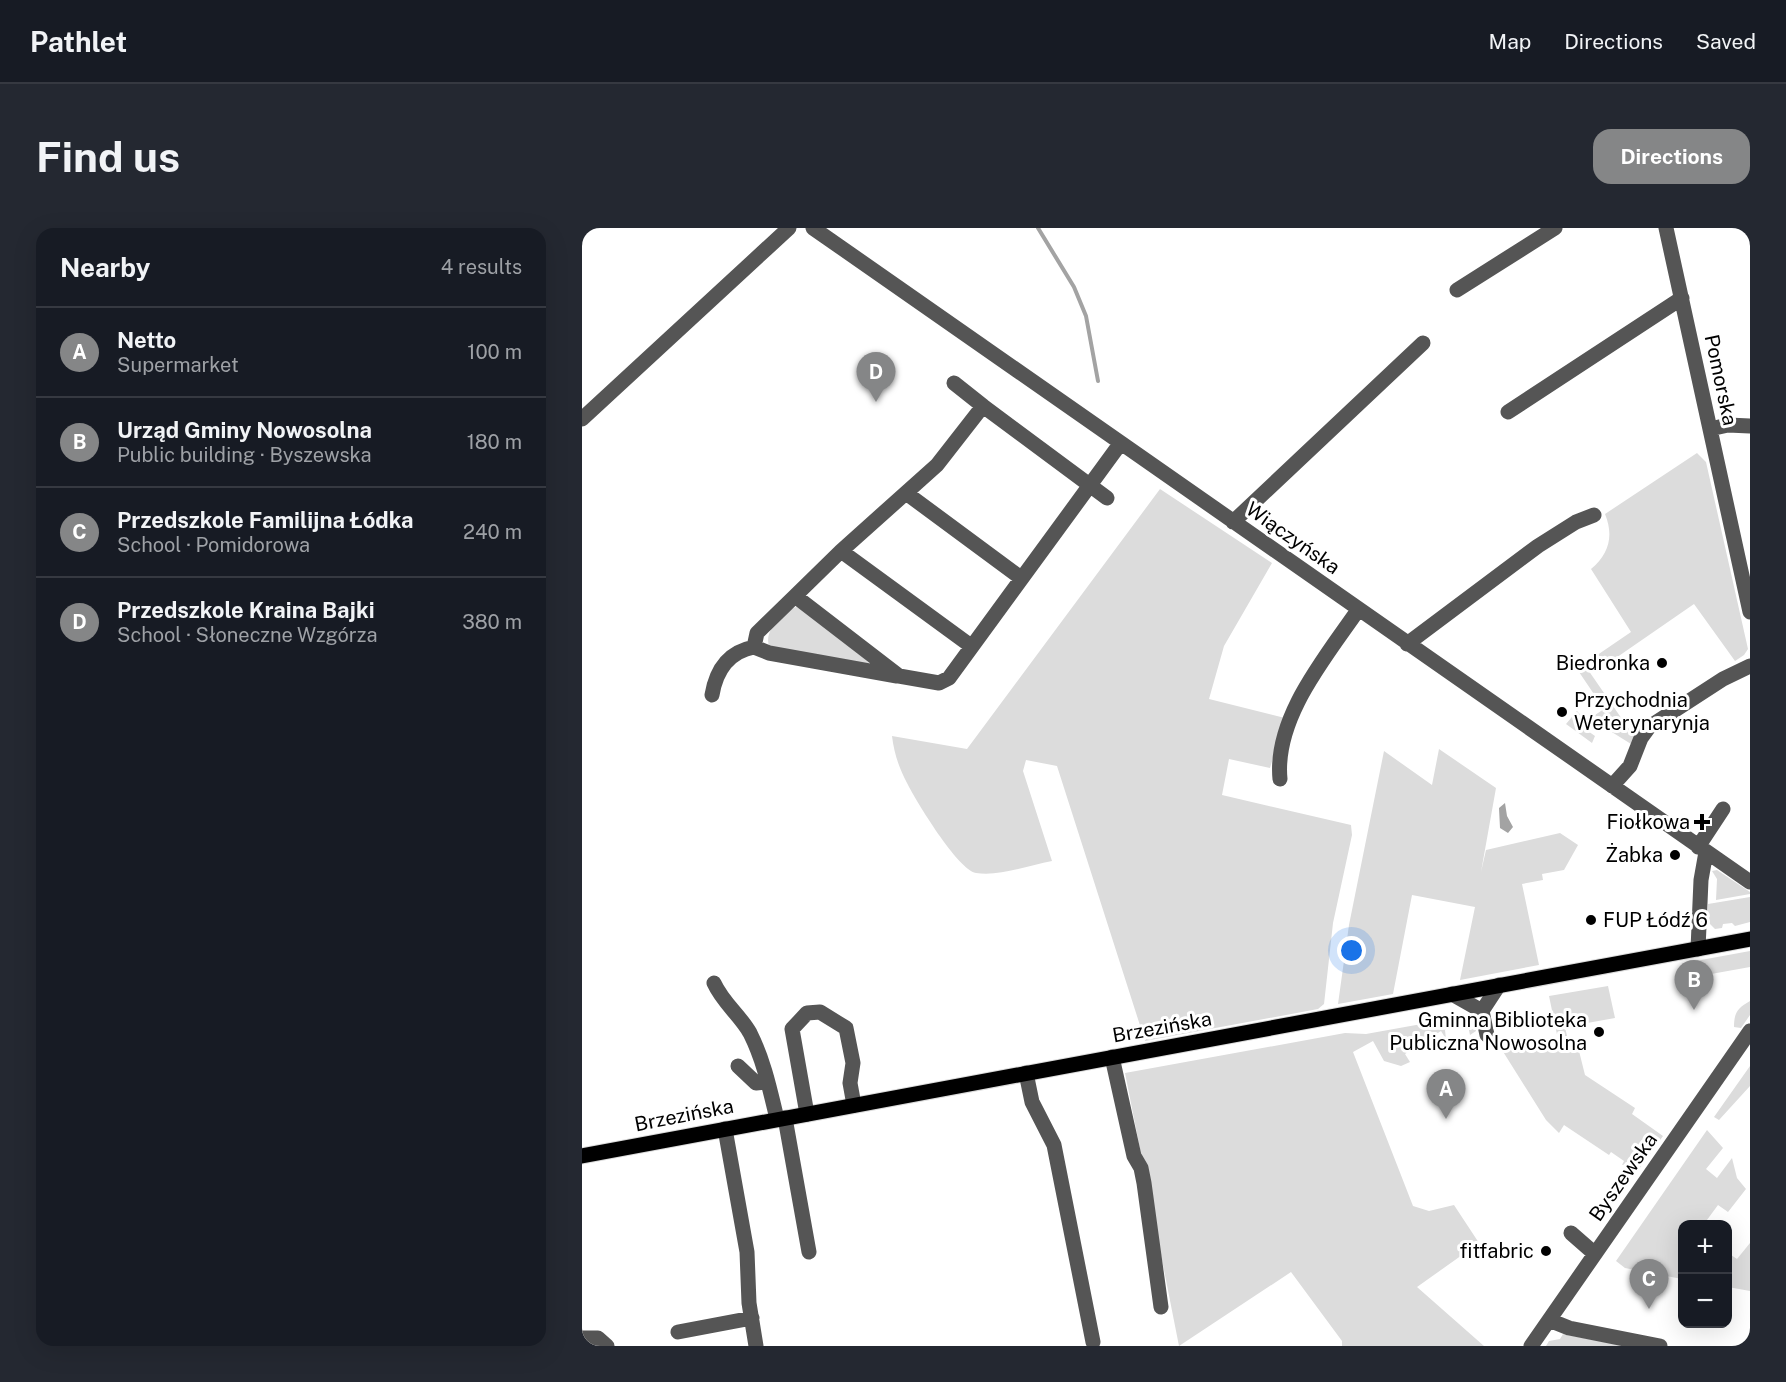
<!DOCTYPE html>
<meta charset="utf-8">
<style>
:root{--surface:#171b24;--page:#242831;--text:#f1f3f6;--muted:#9ea1a6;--line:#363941;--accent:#858687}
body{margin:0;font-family:"Public Sans",sans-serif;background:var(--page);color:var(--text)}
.controls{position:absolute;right:18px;bottom:18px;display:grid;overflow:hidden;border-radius:12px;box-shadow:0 6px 24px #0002}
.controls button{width:54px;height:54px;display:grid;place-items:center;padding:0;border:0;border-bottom:2px solid var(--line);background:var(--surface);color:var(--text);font:30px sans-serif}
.you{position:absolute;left:770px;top:723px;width:21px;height:21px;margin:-15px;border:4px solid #fff;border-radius:50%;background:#1a73e8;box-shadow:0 0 0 9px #1a73e833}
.badge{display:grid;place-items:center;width:39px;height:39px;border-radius:50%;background:var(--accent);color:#fff;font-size:20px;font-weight:700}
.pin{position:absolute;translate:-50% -50px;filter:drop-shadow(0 2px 3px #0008)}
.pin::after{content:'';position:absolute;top:32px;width:21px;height:18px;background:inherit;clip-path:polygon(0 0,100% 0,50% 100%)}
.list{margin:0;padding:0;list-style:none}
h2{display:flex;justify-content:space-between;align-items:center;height:78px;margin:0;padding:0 24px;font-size:26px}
h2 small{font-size:20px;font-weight:400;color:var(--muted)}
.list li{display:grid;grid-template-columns:39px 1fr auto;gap:18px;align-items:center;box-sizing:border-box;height:90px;padding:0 24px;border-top:2px solid var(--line)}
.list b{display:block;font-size:22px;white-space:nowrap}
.list p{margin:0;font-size:20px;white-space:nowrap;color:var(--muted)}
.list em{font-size:20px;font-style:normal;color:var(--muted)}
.map{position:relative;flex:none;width:1168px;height:1118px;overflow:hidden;border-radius:18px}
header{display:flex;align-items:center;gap:36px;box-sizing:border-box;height:84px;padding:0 30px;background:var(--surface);border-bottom:2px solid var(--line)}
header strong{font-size:28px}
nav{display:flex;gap:33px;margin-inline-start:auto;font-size:21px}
.intro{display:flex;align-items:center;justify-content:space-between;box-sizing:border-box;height:144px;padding:0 36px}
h1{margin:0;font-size:42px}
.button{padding:15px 27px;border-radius:18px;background:var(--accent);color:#fff;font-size:21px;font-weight:700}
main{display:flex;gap:36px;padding:0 36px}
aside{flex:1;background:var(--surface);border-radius:18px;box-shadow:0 6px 24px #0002}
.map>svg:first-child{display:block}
.green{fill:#dcdcdc}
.water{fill:#a3a3a3}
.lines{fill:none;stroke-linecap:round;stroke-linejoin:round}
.stream{stroke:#a3a3a3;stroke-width:4}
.major-casing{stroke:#dbdbdb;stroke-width:17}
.minor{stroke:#555;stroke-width:15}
.major{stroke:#000;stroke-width:15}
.poi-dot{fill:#000;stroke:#fff;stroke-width:2}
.labels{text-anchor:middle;stroke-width:6;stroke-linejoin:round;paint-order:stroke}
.street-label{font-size:20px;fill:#000;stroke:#fff}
.poi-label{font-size:20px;fill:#000;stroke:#fff;text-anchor:end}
</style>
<header>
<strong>Pathlet</strong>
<nav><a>Map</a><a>Directions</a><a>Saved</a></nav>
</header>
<div class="intro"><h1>Find us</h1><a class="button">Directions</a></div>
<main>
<aside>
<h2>Nearby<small>4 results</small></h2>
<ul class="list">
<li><span class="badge">A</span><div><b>Netto</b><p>Supermarket</p></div><em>100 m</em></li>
<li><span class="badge">B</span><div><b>Urząd Gminy Nowosolna</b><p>Public building · Byszewska</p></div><em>180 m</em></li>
<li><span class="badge">C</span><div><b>Przedszkole Familijna Łódka</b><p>School · Pomidorowa</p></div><em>240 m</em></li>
<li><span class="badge">D</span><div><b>Przedszkole Kraina Bajki</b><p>School · Słoneczne Wzgórza</p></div><em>380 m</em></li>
</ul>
</aside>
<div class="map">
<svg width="1168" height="1118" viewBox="0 0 1168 1118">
<rect width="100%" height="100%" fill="#fff"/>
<path class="green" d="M 1115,225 L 1124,234 L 1166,421 L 1162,427 L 1153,433 L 1112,376 L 1015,443 L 1008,432 L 1049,404 L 1009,341 C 1027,326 1032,308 1023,286 Z
M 578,261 L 690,335 L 642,418 L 627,471 L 703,490 L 688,540 L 647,531 L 640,567 L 769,597 L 770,607 L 751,695 L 742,776 L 736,781 L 563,813 L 475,538 L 444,532 L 441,543 L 470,633 C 447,637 417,649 394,645 C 376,642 334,573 325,555 C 317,540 312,525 310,508 L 385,521 Z
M 214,379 L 221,381 L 288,435 L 287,437 L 187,418 C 182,402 200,385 214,379 Z
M 1002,436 L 1051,507 L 1052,513 L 1049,516 L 1009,491 L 1003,501 L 1013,508 L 1010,515 L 984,496 L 995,483 L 1004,493 L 1022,481 L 995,441 Z
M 857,521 L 914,560 L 899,644 L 904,622 L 978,605 L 996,617 L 982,642 L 960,646 L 961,652 L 940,656 L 957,737 L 878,752 L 893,679 L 830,667 L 811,766 L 756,776 L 767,697 L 802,523 L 850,557 Z
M 1135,642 L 1168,664 L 1168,666 L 1134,672 L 1135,651 L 1130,643 Z
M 1168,669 L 1168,694 L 1153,698 L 1150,695 L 1141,696 L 1140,700 L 1133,701 L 1125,693 L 1126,676 Z
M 1168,723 L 1168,739 L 1118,748 L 1120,755 L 1117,754 L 1107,737 L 1108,734 Z
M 1026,758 L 1033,790 L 983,799 L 987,817 L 995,815 L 1003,847 L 1053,880 L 1050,886 L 1081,908 L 1055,944 L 1045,936 L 1040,937 L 1042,933 L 1029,924 L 1027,927 L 982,897 L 977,905 L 964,892 L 920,822 L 921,818 L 955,812 L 957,820 L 977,816 L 967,768 Z
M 1168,773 L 1168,787 L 1159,800 L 1152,799 C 1152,784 1156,780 1168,773 Z
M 884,788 L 891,791 L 894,803 L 888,807 L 886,798 L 863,802 L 864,811 L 859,803 L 823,826 L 828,834 L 819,838 L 802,833 L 791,813 L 771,824 L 831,978 L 847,983 L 872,977 L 897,1015 L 835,1059 L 902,1118 L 760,1118 L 760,1113 L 709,1044 L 597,1118 L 543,845 L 763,805 L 784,806 Z
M 1168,838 L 1168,858 L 1137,892 L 1132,889 Z
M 1125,902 L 1141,920 L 1124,941 L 1135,950 L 1150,930 L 1155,950 L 1164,961 L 1146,984 L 1136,977 L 1122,996 L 1100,996 L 1100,1051 L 1043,1040 L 1034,1033 Z
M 1168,1015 L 1168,1063 L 1146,1059 L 1146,1025 L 1155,1031 Z
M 981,1106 L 1043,1118 L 964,1118 L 967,1113 L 978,1111 Z"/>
<path class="water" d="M 923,575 L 925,588 L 931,599 L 926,605 L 918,600 L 917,580 Z"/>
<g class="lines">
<path class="stream" d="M 456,0 L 492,59 L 504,88 L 516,153"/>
<defs>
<path id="major" d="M 0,928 L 1168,711"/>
</defs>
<use href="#major" class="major-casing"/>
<path class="minor" d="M 231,0 L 1168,654
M 1084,0 L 1168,384
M 875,62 L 973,0
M 372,155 L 401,178
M 926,184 L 1100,70
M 0,191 L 207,0
M 1128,201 L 1146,197 L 1168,198
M 324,265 L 439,350
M 525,270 L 401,178 L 355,237 L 259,323 L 213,368 L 317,448 L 357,455 L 367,450 L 538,216
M 651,294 L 841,115
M 259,323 L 389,418
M 825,416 L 956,318 L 994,294 L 1012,287
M 172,419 L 187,425 L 315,448
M 130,467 C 134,443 146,424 172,419 L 175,405 L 213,368
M 698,551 C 692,490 743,430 776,382
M 1030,558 L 1048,538 L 1059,510 L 1067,499 L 1141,451 L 1168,438
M 1116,619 L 1141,581
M 1116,721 L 1119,652 L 1124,624
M 132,755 C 141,775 158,787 168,805 C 182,833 188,862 195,891
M 870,766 L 900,783
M 905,807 L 900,783 L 917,757
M 530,829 L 552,928 L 559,940 L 562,955 L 579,1079
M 156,838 L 174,855 L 184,854
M 444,845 L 450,874 L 472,917 L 511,1114
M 225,886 L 210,801 L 225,785 L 238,784 L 264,800 L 271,835 L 268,855 L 272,877
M 203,890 L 227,1024
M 143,901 L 165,1024 L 167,1075 L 174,1118
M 989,1005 L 1013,1026
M 967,1092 L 987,1100 L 1078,1118
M 96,1104 L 170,1090
M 0,1110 L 16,1110 L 25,1118
M 949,1118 L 1168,803"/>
<use href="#major" class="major"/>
</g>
<g class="poi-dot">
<circle cx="1080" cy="435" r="6"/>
<circle cx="980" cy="484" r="6"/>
<path d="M1117 585h6v6h6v6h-6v6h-6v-6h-6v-6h6z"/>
<circle cx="1093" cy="627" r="6"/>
<circle cx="1009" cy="692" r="6"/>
<circle cx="1017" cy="804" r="6"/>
<circle cx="964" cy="1023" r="6"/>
</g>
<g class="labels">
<g class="street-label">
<text transform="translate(1139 152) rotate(78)" y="7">Pomorska</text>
<text transform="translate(711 310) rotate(35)" y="7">Wiączyńska</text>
<text transform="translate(580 799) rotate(-10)" y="7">Brzezińska</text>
<text transform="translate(102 887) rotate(-11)" y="7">Brzezińska</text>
<text transform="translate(1041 949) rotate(-55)" y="7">Byszewska</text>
</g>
<g class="poi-label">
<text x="1068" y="442">Biedronka</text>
<text x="992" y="479" text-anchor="start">Przychodnia<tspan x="992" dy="23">Weterynarynja</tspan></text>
<text x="1108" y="601">Fiołkowa</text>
<text x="1081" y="634">Żabka</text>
<text x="1021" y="699" text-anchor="start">FUP Łódź 6</text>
<text x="1005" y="799">Gminna Biblioteka<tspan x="1005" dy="23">Publiczna Nowosolna</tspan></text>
<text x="952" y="1030">fitfabric</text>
</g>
</g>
</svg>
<div class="controls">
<button>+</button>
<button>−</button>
</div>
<div class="you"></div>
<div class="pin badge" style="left:864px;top:891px">A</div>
<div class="pin badge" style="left:1112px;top:782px">B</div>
<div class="pin badge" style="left:1067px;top:1081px">C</div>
<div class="pin badge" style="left:294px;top:174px">D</div>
</div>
</main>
